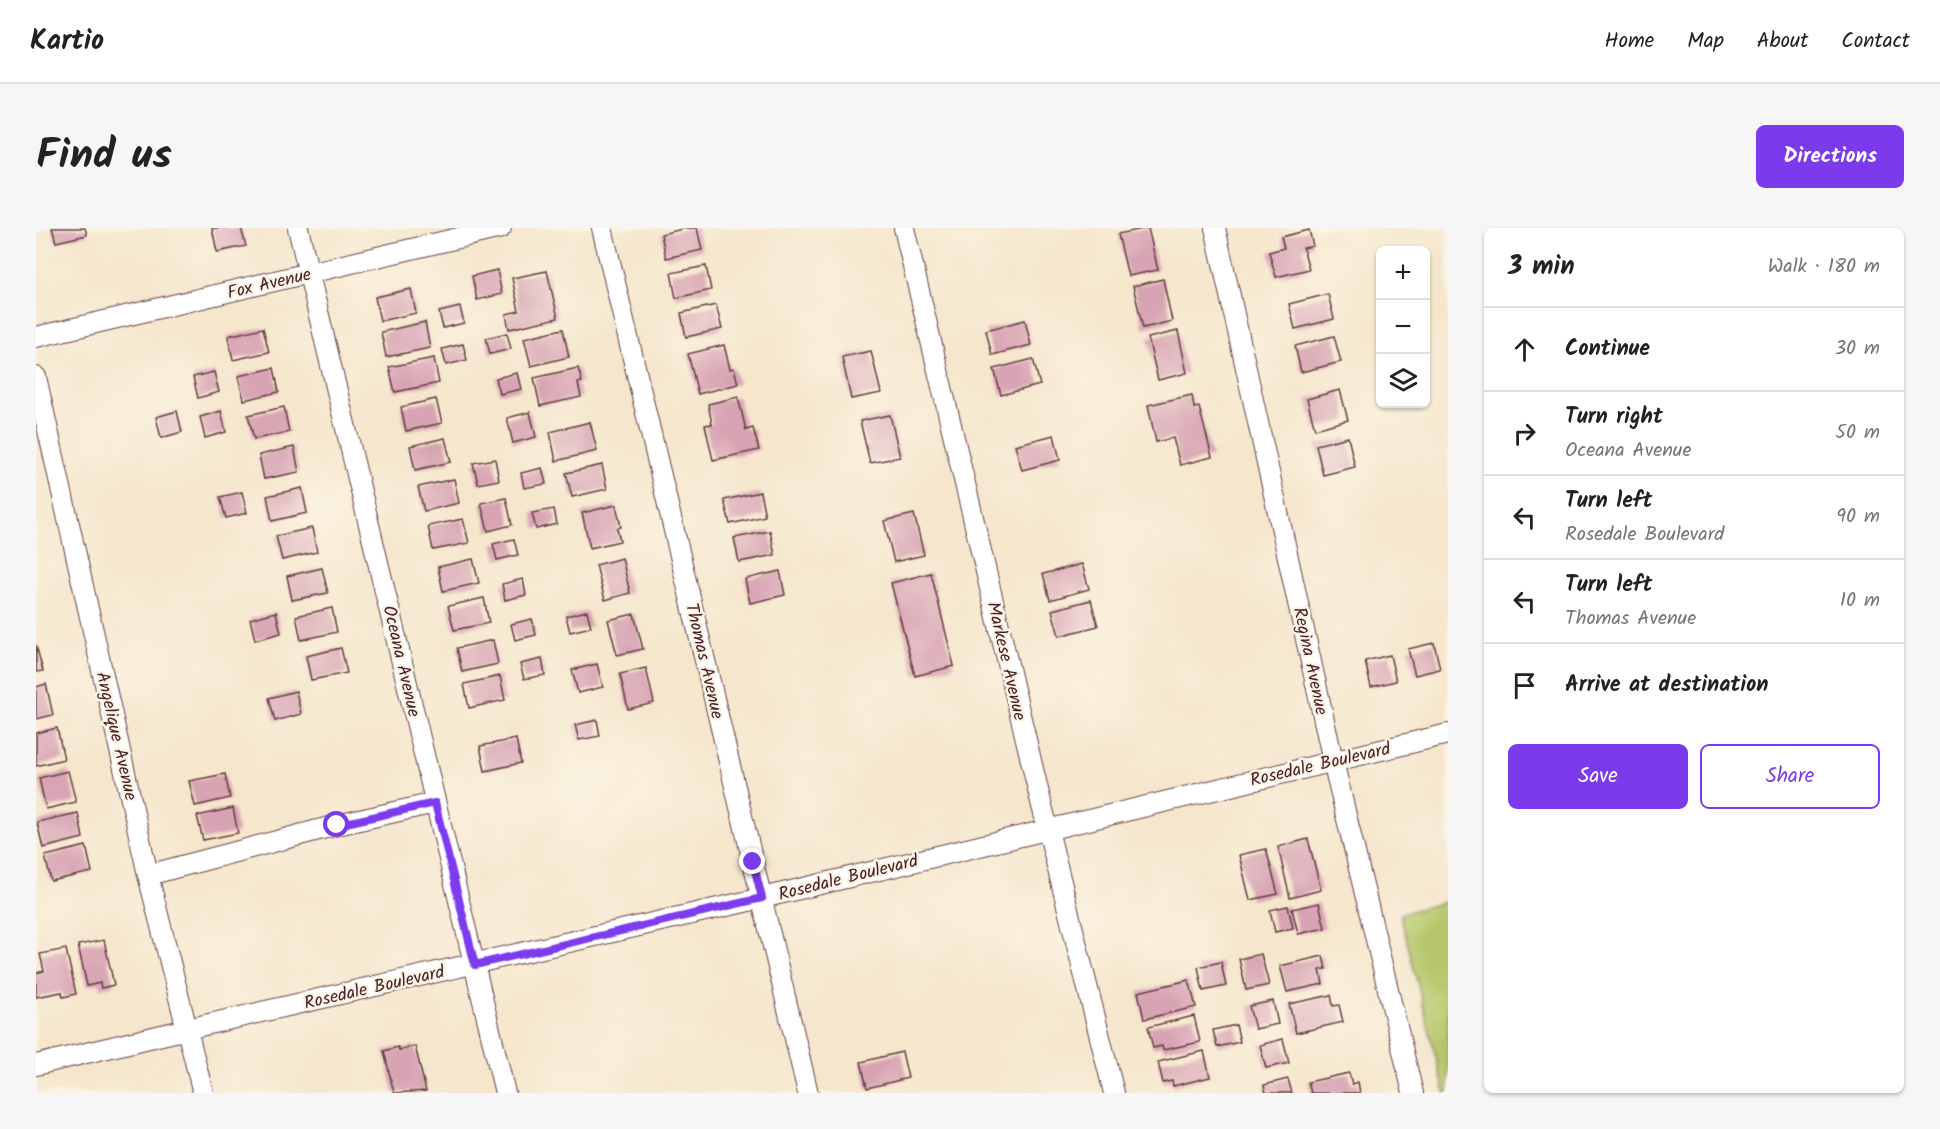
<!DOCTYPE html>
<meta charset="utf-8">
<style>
:root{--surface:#fff;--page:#f6f6f6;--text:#222;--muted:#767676;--line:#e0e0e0;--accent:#7c3aed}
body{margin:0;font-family:Kalam,sans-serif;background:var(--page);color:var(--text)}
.controls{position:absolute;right:18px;top:18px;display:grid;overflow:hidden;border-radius:9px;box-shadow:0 2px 4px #0004}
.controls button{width:54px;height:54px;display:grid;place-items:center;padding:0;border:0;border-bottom:2px solid var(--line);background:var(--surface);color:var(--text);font:30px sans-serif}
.stop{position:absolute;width:18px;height:18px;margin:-14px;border:4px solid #7c3aed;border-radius:50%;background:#fff}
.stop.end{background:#7c3aed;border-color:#fff;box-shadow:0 2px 6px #0008}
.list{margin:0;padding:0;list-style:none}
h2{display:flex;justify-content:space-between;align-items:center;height:78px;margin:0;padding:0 24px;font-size:26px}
h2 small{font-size:20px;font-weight:400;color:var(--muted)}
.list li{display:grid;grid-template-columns:39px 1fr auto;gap:18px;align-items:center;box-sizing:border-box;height:84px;padding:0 24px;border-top:2px solid var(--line)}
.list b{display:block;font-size:22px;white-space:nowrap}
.list p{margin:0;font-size:20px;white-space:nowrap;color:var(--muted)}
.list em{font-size:20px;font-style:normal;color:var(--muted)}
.actions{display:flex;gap:12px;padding:18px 24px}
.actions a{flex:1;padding:14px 0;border:2px solid var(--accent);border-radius:9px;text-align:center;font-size:21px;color:var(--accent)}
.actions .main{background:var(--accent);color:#fff}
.icon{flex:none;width:33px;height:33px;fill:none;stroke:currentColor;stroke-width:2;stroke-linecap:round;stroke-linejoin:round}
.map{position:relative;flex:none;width:1412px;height:865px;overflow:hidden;border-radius:9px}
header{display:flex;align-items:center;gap:36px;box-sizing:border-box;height:84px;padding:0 30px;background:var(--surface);border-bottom:2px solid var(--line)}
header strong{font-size:28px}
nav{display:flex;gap:33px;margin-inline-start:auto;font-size:21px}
.intro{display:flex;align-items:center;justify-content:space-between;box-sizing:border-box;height:144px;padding:0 36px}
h1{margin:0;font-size:42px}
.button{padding:15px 27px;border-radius:9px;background:var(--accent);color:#fff;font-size:21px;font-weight:700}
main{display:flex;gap:36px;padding:0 36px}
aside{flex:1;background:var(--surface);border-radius:9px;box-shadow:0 2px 4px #0004}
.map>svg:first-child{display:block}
.green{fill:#b5c76a;stroke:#80734a;stroke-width:1.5}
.building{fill:#d8a4b4}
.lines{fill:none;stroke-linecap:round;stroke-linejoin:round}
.street-casing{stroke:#643d43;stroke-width:22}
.street{stroke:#fff;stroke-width:20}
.route{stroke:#7c3aed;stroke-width:8}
.labels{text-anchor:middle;stroke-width:5;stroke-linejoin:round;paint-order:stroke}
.street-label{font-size:18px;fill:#4a1f2b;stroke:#fcf5e5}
</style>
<header>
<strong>Kartio</strong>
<nav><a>Home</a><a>Map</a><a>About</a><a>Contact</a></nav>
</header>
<div class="intro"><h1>Find us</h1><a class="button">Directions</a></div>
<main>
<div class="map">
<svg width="1412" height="865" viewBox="0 0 1412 865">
<rect width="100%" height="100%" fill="#fcf5e5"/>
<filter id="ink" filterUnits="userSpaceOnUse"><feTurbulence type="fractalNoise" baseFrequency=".0167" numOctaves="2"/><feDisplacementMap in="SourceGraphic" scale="12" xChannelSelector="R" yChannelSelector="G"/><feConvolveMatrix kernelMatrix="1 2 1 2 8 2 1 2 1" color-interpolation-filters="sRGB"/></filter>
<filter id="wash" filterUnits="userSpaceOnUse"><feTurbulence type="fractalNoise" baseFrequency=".008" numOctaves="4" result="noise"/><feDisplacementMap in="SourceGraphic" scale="24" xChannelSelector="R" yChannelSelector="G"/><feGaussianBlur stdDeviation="1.35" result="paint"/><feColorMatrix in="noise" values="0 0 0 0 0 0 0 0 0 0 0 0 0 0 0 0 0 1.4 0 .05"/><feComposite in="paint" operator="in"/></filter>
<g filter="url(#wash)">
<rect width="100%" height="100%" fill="#f5e6cc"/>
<path class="green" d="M 1412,673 L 1412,865 L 1409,865 L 1364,686 Z"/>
<g id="blocks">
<path class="building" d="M 16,0 L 49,0 L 51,7 L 20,14 Z
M 176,0 L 205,0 L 210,18 L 181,24 Z
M 651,0 L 661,0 L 666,22 L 630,30 L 625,6 Z
M 1112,0 L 1122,42 L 1092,48 L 1082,6 Z
M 1273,2 L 1277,18 L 1267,20 L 1273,41 L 1240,49 L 1233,24 L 1248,20 L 1245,9 Z
M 670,38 L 675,62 L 640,70 L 635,45 Z
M 461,42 L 466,66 L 441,72 L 436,48 Z
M 511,43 L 522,90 L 473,101 L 470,86 L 483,83 L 476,50 Z
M 1127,51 L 1136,93 L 1107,100 L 1097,58 Z
M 375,61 L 380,85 L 344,93 L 339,69 Z
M 1292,66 L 1298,91 L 1259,101 L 1253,76 Z
M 680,77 L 686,101 L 650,109 L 645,85 Z
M 424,79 L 428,95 L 407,100 L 403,84 Z
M 989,92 L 995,117 L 956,127 L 950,102 Z
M 389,94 L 394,120 L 350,129 L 345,104 Z
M 227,100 L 233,124 L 197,132 L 192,108 Z
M 527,101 L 533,129 L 495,138 L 488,110 Z
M 1142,103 L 1151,145 L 1122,152 L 1112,110 Z
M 471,105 L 475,121 L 454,126 L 450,110 Z
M 1298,108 L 1305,134 L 1265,144 L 1259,118 Z
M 427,116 L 431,132 L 410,137 L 406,121 Z
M 688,117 L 694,141 L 698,140 L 702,156 L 662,166 L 652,126 Z
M 835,123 L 845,165 L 815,171 L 806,129 Z
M 398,130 L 403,155 L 359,164 L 353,139 Z
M 997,131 L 1004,157 L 965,167 L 958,141 Z
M 238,140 L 243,164 L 208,172 L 202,148 Z
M 542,140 L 546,154 L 542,155 L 545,169 L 504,178 L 498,150 Z
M 178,144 L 183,164 L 162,170 L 157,149 Z
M 481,145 L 485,161 L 464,166 L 460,150 Z
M 1304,162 L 1312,192 L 1279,201 L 1271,171 Z
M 1156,167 L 1158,180 L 1163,179 L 1176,229 L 1144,237 L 1137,210 L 1120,214 L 1112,177 Z
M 702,169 L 710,202 L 717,200 L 723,222 L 677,232 L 669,197 L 676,196 L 672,176 Z
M 400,171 L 406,195 L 370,203 L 365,179 Z
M 248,179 L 253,204 L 218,211 L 212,187 Z
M 141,183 L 146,204 L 125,210 L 120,189 Z
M 185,183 L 190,204 L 169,210 L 164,189 Z
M 494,184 L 500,209 L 477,215 L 471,190 Z
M 854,187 L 864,229 L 834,235 L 824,193 Z
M 554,194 L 561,223 L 520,233 L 514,204 Z
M 1018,207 L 1024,232 L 986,242 L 979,217 Z
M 1312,209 L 1319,239 L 1287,247 L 1280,217 Z
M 409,210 L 415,234 L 379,242 L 374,218 Z
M 258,219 L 263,244 L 228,251 L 223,227 Z
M 459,231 L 463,252 L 442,256 L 437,235 Z
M 566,237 L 571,261 L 536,269 L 530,245 Z
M 506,240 L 510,256 L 488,260 L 485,245 Z
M 418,251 L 423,275 L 388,283 L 382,259 Z
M 266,260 L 271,285 L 236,293 L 231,268 Z
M 206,264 L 211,285 L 190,290 L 184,269 Z
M 724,264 L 729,288 L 694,296 L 688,272 Z
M 470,270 L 476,297 L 452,303 L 445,275 Z
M 580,277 L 585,299 L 581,300 L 584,313 L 554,320 L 546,285 Z
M 518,281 L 521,296 L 500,301 L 496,285 Z
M 878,286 L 888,327 L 858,334 L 848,293 Z
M 427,291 L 433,315 L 397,322 L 392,298 Z
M 276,300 L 281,324 L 246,332 L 240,308 Z
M 734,303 L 739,327 L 703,334 L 698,310 Z
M 478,311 L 482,327 L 461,332 L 457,316 Z
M 586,330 L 594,365 L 569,372 L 560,337 Z
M 437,331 L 443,355 L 407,363 L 402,339 Z
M 1046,336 L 1053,361 L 1014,372 L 1007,346 Z
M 286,340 L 292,365 L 256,372 L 251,348 Z
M 744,343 L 749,367 L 714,375 L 709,351 Z
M 895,345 L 918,438 L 879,448 L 855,355 Z
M 487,351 L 490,367 L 469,372 L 466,356 Z
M 448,370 L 453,395 L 418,402 L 412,378 Z
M 1055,372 L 1062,398 L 1023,408 L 1016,382 Z
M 296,380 L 301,404 L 265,412 L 260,388 Z
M 551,383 L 555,399 L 534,404 L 530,388 Z
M 240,384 L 245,405 L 219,412 L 214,391 Z
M 598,386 L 607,421 L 581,427 L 572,392 Z
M 496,391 L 500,407 L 479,412 L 475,396 Z
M 457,412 L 462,436 L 426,444 L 421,420 Z
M 1398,415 L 1404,441 L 1379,447 L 1372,421 Z
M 0,417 L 7,443 L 0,444 Z
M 305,420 L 311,445 L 275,452 L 270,428 Z
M 1354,427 L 1360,453 L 1335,459 L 1329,433 Z
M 506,431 L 509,447 L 488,451 L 484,436 Z
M 561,436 L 567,459 L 542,465 L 536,442 Z
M 610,440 L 618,475 L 592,481 L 584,446 Z
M 464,448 L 469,472 L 433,480 L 428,456 Z
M 10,456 L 17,487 L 0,491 L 0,459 Z
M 260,463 L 265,486 L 239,493 L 233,470 Z
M 561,492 L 564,508 L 543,512 L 539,497 Z
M 21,500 L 28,531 L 0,538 L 0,505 Z
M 480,511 L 485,535 L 449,543 L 444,518 Z
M 32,543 L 40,574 L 10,581 L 3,550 Z
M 189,546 L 194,570 L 159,578 L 153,553 Z
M 197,580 L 202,605 L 167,612 L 161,588 Z
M 42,585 L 47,610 L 7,620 L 1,594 Z
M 1272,611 L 1285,662 L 1254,670 L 1242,619 Z
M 50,618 L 56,644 L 15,653 L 9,628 Z
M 1230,621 L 1242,666 L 1214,672 L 1203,627 Z
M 1283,675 L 1289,700 L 1262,706 L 1256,681 Z
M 1252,678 L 1257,700 L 1239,704 L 1234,682 Z
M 68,712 L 78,757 L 65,760 L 64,755 L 51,758 L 42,717 Z
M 30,721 L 40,766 L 27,769 L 26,764 L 0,769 L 0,745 L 8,743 L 4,726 Z
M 1225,726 L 1233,757 L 1210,762 L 1203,731 Z
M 1287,728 L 1290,741 L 1284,742 L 1287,756 L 1251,764 L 1244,738 Z
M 1185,734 L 1190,758 L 1167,763 L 1162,739 Z
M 1153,752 L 1160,779 L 1108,791 L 1102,764 Z
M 1295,767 L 1297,778 L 1303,777 L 1307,794 L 1260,805 L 1253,776 Z
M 1237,773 L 1242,796 L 1219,801 L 1213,778 Z
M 1158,788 L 1164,814 L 1127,822 L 1126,818 L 1117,820 L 1112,799 Z
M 1200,797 L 1204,814 L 1181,819 L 1177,802 Z
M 1247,811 L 1253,835 L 1230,840 L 1224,817 Z
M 379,818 L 390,863 L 358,865 L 348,823 L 362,819 L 363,822 Z
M 1168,823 L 1174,849 L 1137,858 L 1136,853 L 1127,855 L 1122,834 Z
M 866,824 L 872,850 L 831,860 L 825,834 Z
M 1313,845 L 1316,856 L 1322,854 L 1324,865 L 1275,865 L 1272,854 Z
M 1252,851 L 1256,865 L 1230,865 L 1228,857 Z"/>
</g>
</g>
<g filter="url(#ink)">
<use href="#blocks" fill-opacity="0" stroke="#643d43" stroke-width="1.5"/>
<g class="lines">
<defs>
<path id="street" d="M 262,0 L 469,865
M 566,0 L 772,865
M 868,0 L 1004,570 L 1078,865
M 1179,0 L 1297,533 L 1377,865
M 0,109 L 465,0
M 0,149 L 112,647 L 167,865
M 112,647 L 301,597 L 399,575
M 0,837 L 151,801 L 726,670 L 1412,506"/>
</defs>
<use href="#street" class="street-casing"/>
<use href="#street" class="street"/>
</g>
</g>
<g class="lines" filter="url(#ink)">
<path class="route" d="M 301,597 L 399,575 L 439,737 L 726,670 L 717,634"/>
</g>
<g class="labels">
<g class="street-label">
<text transform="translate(233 55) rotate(-13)" y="6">Fox Avenue</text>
<text transform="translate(366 433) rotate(77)" y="6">Oceana Avenue</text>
<text transform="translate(669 433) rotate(77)" y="6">Thomas Avenue</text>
<text transform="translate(971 433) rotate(77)" y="6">Markese Avenue</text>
<text transform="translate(1275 433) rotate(78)" y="6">Regina Avenue</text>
<text transform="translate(81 508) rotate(77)" y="6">Angelique Avenue</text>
<text transform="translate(1284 536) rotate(-13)" y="6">Rosedale Boulevard</text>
<text transform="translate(812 649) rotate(-14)" y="6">Rosedale Boulevard</text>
<text transform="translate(338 759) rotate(-13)" y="6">Rosedale Boulevard</text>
</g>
</g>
</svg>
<div class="controls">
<button>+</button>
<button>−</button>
<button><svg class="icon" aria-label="layers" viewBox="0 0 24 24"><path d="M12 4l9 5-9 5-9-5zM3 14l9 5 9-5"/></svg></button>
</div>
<div class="stop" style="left:301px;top:597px"></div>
<div class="stop end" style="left:717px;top:634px"></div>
</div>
<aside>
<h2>3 min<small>Walk · 180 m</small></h2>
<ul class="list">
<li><svg class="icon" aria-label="ahead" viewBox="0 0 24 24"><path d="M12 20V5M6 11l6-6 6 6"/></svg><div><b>Continue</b></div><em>30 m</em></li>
<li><svg class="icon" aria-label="right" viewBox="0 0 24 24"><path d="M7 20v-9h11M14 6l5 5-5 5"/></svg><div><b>Turn right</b><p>Oceana Avenue</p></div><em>50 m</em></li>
<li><svg class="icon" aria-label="left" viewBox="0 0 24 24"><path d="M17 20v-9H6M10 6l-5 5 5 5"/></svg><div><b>Turn left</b><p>Rosedale Boulevard</p></div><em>90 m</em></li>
<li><svg class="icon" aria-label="left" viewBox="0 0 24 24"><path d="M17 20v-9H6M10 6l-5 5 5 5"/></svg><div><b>Turn left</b><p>Thomas Avenue</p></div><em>10 m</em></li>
<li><svg class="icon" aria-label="arrive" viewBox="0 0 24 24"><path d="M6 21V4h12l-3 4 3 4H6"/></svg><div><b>Arrive at destination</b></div></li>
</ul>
<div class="actions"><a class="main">Save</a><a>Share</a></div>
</aside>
</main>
